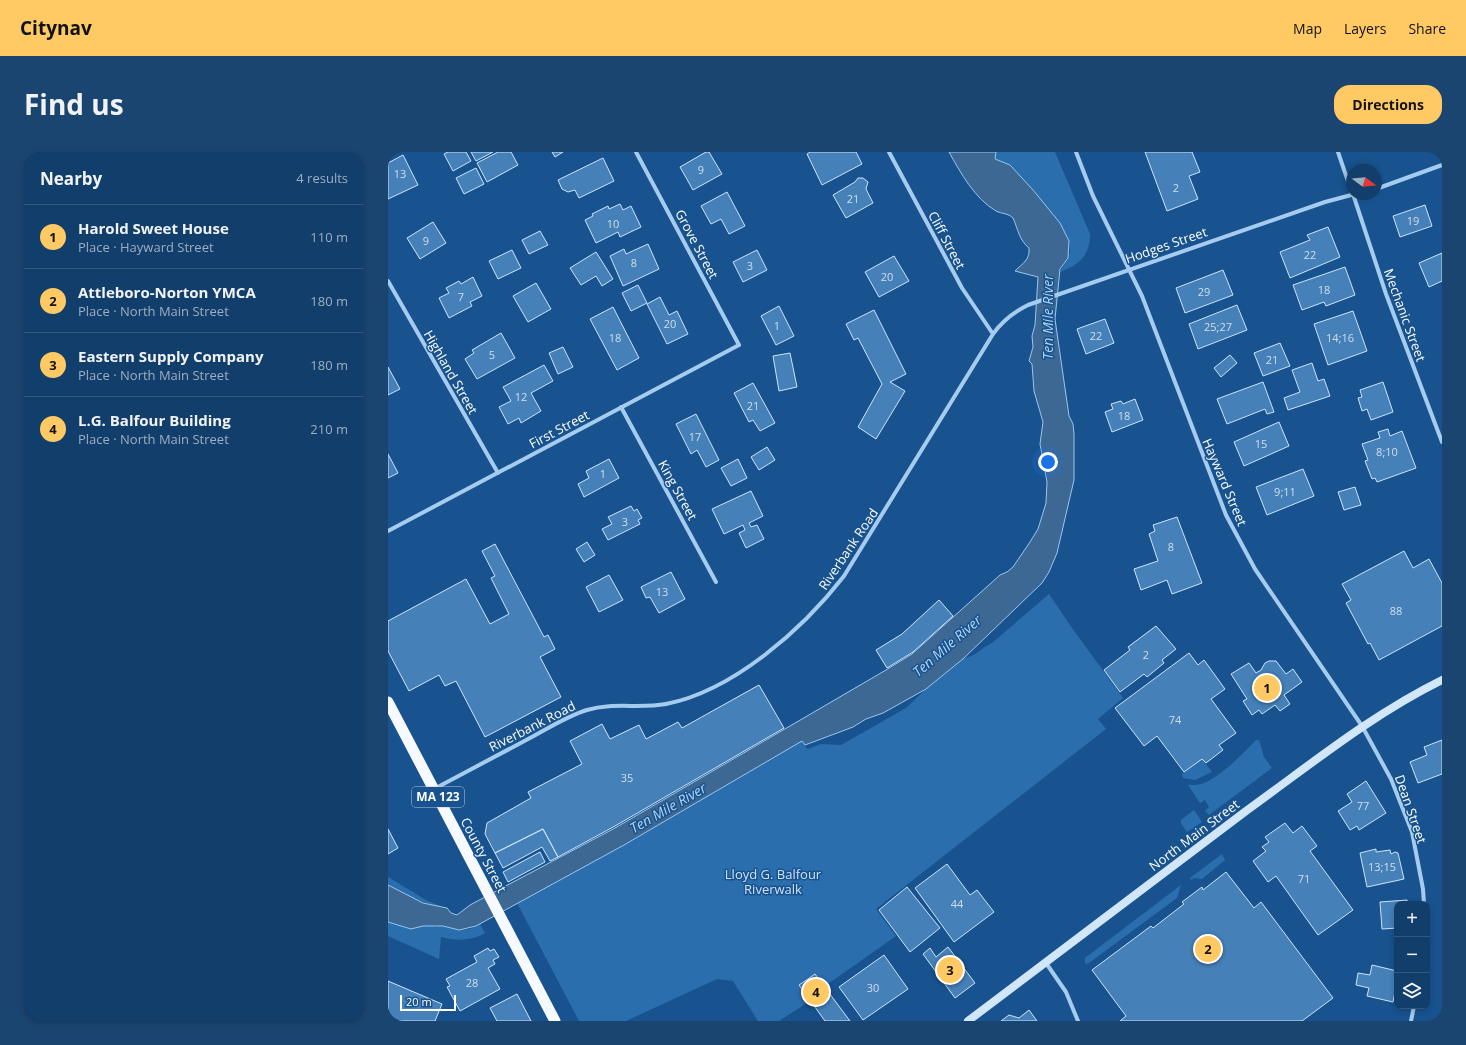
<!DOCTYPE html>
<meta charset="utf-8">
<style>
:root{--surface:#123e6b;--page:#1b4571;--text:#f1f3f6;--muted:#9caec1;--line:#31577e;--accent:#ffc963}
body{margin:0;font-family:"Open Sans",sans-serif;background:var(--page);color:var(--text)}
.controls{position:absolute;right:12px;bottom:12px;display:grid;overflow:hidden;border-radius:8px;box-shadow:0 2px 6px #0003}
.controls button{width:36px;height:36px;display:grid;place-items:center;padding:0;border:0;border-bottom:1px solid var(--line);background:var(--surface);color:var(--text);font:20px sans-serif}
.compass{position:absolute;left:958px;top:12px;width:36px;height:36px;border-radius:50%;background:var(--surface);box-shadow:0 2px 6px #0003;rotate:106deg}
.scale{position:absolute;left:12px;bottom:10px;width:56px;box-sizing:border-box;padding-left:4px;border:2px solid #fff;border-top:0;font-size:11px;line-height:14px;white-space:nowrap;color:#fff;-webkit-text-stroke:3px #18538f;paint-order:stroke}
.you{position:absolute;left:660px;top:310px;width:14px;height:14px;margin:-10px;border:3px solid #fff;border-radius:50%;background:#1a73e8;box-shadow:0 0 0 6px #1a73e833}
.badge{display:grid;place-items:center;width:26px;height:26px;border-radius:50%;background:var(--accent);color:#111;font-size:13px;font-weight:700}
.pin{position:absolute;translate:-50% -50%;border:2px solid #fff;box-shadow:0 1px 4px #0006}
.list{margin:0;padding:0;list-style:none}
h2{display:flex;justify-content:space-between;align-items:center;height:52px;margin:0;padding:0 16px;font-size:17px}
h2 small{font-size:13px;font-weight:400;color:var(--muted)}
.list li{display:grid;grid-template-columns:26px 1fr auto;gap:12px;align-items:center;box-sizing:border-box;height:64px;padding:0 16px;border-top:1px solid var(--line)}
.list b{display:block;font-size:15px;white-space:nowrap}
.list p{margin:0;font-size:13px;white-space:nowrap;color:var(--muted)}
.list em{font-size:13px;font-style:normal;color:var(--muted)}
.icon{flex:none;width:22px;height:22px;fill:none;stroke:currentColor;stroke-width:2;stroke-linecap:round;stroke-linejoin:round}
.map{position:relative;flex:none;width:1054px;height:869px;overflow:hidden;border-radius:16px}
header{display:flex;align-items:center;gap:24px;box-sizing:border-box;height:56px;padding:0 20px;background:var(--accent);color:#111}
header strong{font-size:19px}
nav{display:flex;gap:22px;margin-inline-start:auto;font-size:14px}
.intro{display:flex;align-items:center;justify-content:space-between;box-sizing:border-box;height:96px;padding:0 24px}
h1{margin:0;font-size:28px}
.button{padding:10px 18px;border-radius:16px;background:var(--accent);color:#111;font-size:14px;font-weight:700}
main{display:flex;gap:24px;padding:0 24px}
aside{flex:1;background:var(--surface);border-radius:16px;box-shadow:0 2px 6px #0003}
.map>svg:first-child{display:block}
.green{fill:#2b6ead}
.water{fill:#3d6893;stroke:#98c7f1}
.building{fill:#4580b8;stroke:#cbe4fb}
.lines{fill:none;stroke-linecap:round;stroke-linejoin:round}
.minor{stroke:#a5cbef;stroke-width:4}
.secondary{stroke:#d2e6fa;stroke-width:8}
.trunk{stroke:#f6faff;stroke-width:11}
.labels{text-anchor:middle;stroke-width:3;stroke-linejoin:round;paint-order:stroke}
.number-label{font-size:11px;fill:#d0dfed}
.shield{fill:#18538f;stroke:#bacbdd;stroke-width:1}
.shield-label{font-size:12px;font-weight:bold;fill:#fff}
.street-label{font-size:13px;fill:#fff;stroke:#18538f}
.park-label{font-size:13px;fill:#cbe4fb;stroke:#18538f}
.water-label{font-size:14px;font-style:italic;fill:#b1d5f6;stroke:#18538f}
</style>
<header>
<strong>Citynav</strong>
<nav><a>Map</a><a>Layers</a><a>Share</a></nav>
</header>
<div class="intro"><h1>Find us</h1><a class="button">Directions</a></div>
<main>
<aside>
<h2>Nearby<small>4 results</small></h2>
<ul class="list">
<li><span class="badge">1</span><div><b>Harold Sweet House</b><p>Place · Hayward Street</p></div><em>110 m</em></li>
<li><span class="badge">2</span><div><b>Attleboro-Norton YMCA</b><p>Place · North Main Street</p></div><em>180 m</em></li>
<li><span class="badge">3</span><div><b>Eastern Supply Company</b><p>Place · North Main Street</p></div><em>180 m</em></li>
<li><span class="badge">4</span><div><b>L.G. Balfour Building</b><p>Place · North Main Street</p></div><em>210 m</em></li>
</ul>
</aside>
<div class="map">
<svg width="1054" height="869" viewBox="0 0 1054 869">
<rect width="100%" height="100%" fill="#18538f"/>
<path class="green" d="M 608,0 L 667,0 L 702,82 C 702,104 691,113 672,120 L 680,106 L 682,100 L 681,89 L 672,72 L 622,13 L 607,7 Z
M 661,442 L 684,476 L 735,546 L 710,567 L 718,577 L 488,757 L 508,784 L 420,846 L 422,849 L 391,869 L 370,869 L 345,829 L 329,827 L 238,869 L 191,869 L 129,751 L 236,693 L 414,589 L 419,597 L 433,592 L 453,593 L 518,556 L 538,537 L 576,506 C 587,505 593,496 604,491 Z
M 868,588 L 871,588 L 876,605 L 884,616 L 821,663 L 817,659 L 821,655 L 817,648 L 812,651 L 800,633 C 804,633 809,633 813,632 C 828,629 857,600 868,588 Z
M 814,607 L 824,620 L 807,628 L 795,626 L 794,622 Z
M 806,658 L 814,670 L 799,680 L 793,671 L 793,668 Z
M 834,702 L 837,708 L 814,727 L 806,726 L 803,728 L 802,726 Z
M 0,725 L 38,748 L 54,755 C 35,751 16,745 0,733 Z
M 793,733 L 789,746 L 705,808 L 699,812 L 697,811 L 697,806 Z
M 0,762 L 48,775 C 65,772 74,784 92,772 L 97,781 C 83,789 69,789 53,785 L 51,807 L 0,784 Z"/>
<path class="water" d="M 561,0 L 608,0 L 607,7 L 622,13 L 645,38 L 672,71 L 681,89 L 680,106 L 672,117 L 667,167 L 681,264 L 685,272 L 686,282 L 686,328 L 669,401 L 661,420 L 654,431 L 576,506 L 538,537 L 495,561 L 478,567 L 465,575 L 417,593 L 414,589 L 236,693 L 88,774 L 71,778 L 55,774 L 35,774 L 23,777 L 0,770 L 0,733 L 35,751 L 59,756 L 63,761 L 69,763 L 82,753 L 227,676 L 498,518 L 524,502 L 612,423 L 619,420 L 625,415 L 642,390 L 650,377 L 658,351 L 659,330 L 652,292 L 655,270 L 646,239 L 644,212 L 641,209 L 645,195 L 644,184 L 647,173 L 650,125 L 627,119 C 635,111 642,108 641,96 C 631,88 630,77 625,66 C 620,61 614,62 608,59 C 587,47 572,20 561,0 Z"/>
<path class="building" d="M 60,0 L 78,0 L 83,9 L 65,19 L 56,2 Z
M 83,0 L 105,0 L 88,9 Z
M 110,0 L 123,0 L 130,13 L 99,30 L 89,11 Z
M 164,0 L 175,0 L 167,5 Z
M 318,0 L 321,0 L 334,22 L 305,38 L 292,15 Z
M 422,0 L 468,0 L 474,12 L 434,33 L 419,2 Z
M 757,0 L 804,0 L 812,20 L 801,24 L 810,47 L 779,59 Z
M 15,3 L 30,33 L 0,47 L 0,11 Z
M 215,6 L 226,29 L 191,46 L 187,38 L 180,40 L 174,37 L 170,28 Z
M 88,16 L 96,32 L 76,42 L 68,26 Z
M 470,26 L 475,26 L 480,30 L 478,37 L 485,51 L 458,66 L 445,43 L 467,30 Z
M 339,40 L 357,74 L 341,82 L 333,67 L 323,72 L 313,54 Z
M 232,52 L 235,58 L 243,54 L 253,75 L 232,85 L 230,80 L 208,91 L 197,68 L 205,64 L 204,62 L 220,54 L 221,57 Z
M 1037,53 L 1044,74 L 1012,85 L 1005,64 Z
M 45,70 L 58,91 L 32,107 L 19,86 Z
M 940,75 L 952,105 L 902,126 L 892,100 L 922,88 L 919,83 Z
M 152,79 L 160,93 L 141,102 L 134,88 Z
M 260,92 L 271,117 L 235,134 L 222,104 L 236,97 L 238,102 Z
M 124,98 L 133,116 L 110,127 L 101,109 Z
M 369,98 L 379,118 L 355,130 L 345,110 Z
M 208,100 L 225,127 L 214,134 L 208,124 L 193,133 L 182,116 Z
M 1054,101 L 1054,129 L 1041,135 L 1031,111 Z
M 506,104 L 521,129 L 491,145 L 477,120 Z
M 957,115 L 967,143 L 938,154 L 936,150 L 914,158 L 905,133 Z
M 835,118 L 845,143 L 797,161 L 788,136 Z
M 85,125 L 94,144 L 82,150 L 84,154 L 61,166 L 51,146 L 61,141 L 58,136 L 71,129 L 73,132 Z
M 148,131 L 163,157 L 140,170 L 125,144 Z
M 250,133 L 259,151 L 243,159 L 234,141 Z
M 272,145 L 281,163 L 289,159 L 300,182 L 279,192 L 259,152 Z
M 849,153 L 859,178 L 810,197 L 801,172 Z
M 391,154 L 406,184 L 388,193 L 373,164 Z
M 225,155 L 251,206 L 229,218 L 202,167 Z
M 486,158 L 518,222 L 502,230 L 517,239 L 488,287 L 470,275 L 494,232 L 470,186 L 466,188 L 458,172 Z
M 965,159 L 979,199 L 940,213 L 926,172 Z
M 717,167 L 726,191 L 698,202 L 689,177 Z
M 113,181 L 127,206 L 89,227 L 77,207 L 86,201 L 84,198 Z
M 892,191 L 902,214 L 875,224 L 866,201 Z
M 175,195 L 185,215 L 170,222 L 161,201 Z
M 402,201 L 409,235 L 391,239 L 385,204 Z
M 842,203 L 849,211 L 833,225 L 826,216 Z
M 924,211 L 930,229 L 936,227 L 942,244 L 900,258 L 896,246 L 912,240 L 904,218 Z
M 156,213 L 165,229 L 143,241 L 153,259 L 133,271 L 131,266 L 120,272 L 111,255 L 123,249 L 115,235 Z
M 0,215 L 12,237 L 0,243 Z
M 875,230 L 886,260 L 879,262 L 877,257 L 839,272 L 829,247 Z
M 995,230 L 1005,260 L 983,268 L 979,257 L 974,259 L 970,246 L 974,245 L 972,238 Z
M 365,231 L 387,271 L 372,279 L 365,268 L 361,270 L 346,241 Z
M 747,247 L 755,268 L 724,280 L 717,260 L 725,257 L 723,252 L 733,249 L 735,252 Z
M 308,262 L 331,308 L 318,315 L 309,298 L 303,302 L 288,272 Z
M 891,270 L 901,294 L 856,314 L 846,290 Z
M 1000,277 L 1002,284 L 1014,279 L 1028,316 L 989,330 L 987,326 L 984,327 L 977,309 L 980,308 L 974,292 L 992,286 L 990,280 Z
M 379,295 L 387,308 L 371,318 L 363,305 Z
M 0,302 L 10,321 L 0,326 Z
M 221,307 L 231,326 L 196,345 L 190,332 L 201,326 L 198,319 Z
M 350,307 L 359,326 L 343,334 L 333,316 Z
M 915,317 L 926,344 L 879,363 L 868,335 Z
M 967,335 L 973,353 L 956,358 L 950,340 Z
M 363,339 L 375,364 L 361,371 L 363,375 L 369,373 L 376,387 L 358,396 L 351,381 L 357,378 L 355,373 L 336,382 L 324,357 Z
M 243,354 L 246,359 L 249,357 L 254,366 L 250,368 L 252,372 L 220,388 L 214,377 L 224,372 L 220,365 Z
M 789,365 L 814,431 L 784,442 L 779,428 L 753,438 L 746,417 L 770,409 L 761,382 L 767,379 L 765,373 Z
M 199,390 L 207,403 L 196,410 L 188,397 Z
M 107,392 L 156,485 L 160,483 L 167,497 L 152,505 L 173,545 L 97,585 L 68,529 L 57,534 L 51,523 L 21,539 L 0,499 L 0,469 L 78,427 L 102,472 L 121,462 L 103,426 L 107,424 L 94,399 Z
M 1016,399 L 1025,416 L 1041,407 L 1054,431 L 1054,474 L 991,508 L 982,491 L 980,492 L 958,451 L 963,448 L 954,432 Z
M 283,420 L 297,447 L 271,461 L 262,445 L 258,446 L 253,435 Z
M 221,423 L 235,448 L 211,460 L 198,435 Z
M 551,448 L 565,464 L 525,500 L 499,516 L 488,498 L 514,482 Z
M 768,474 L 788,497 L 774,508 L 776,511 L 759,525 L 756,522 L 732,540 L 716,518 L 742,498 L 740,495 Z
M 801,501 L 810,513 L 816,508 L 837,537 L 823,547 L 848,581 L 831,593 L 835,598 L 818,611 L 814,607 L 796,620 L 769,584 L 756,594 L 727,556 Z
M 881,509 L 888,509 L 898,522 L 905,517 L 914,530 L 896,543 L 902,552 L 892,559 L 887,553 L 874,562 L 871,558 L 864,563 L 855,549 L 859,547 L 843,522 L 861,511 L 868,521 L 873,518 L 877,511 Z
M 371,533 L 396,576 L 227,674 L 170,705 L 155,677 L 107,701 L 97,682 L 99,671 L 143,646 L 140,640 L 194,612 L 182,589 L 214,572 L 222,587 L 251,573 L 258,587 L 290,570 L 294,576 Z
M 1054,588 L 1054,622 L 1030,631 L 1022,610 L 1039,603 L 1036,595 Z
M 978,629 L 998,661 L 971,678 L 969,674 L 962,678 L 950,659 L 964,650 L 959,642 Z
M 897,671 L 905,681 L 914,674 L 929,694 L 922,699 L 965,758 L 930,783 L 888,724 L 880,730 L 865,709 L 878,699 L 874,695 L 881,690 L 877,685 Z
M 0,677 L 10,696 L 0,702 Z
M 155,677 L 170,705 L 162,709 L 154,695 L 115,716 L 107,701 Z
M 988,697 L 988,700 L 1002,698 L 1003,702 L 1007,700 L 1010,701 L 1016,727 L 979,735 L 972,701 Z
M 152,700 L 157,710 L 120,730 L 115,720 Z
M 559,712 L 582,743 L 589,738 L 606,760 L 566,790 L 527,736 Z
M 838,720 L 866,756 L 873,750 L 945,846 L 914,869 L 732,869 L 738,864 L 704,818 L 763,774 L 765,776 L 796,752 L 794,750 L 814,735 L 815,738 Z
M 519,735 L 552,776 L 522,800 L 491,758 Z
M 1019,748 L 1020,752 L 1009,752 L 1009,776 L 994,777 L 992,750 Z
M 560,795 L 587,831 L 567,846 L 535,802 L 542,796 L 548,805 Z
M 100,796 L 102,799 L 106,797 L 111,805 L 105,808 L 107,812 L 100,816 L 112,837 L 72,859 L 59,835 L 62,834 L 58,827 L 89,810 L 86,804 Z
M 496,803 L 520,837 L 475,868 L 451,835 Z
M 984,813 L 1009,819 L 1009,830 L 1005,850 L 979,844 L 981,836 L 968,833 L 970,821 L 982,823 Z
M 427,822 L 462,869 L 437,869 L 411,833 Z
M 0,829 L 54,852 L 47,869 L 0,869 Z
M 129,842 L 143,869 L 109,869 L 102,856 Z
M 641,858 L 649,869 L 613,869 L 621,863 L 631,866 Z"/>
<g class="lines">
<path class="minor" d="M 501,0 L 574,136 L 605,182
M 688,0 L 705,44 L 754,144 L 838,363 L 867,417 L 974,574 L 1003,627 L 1024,680 L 1035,737 L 1036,752
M 950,0 L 964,41
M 988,37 L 1054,13
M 965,42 L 998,142 L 1054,290
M 0,129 L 110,321
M 233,255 L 328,430
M 0,379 L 351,193 L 248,0
M 46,637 C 78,620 110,603 142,586 C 161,576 179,564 199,558 C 225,550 252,557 278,552 C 345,539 415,477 456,424 L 605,182 C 615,168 626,160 640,153 L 937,50 L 967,42
M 658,811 L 678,840 L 690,869
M 1023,869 L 1026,854"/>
<path class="secondary" d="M 580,869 C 673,799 765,729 858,659 C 922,613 983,563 1054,528"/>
<path class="trunk" d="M 0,550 L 167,869"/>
</g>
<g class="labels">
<g class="number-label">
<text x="313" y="22">9</text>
<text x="12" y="26">13</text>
<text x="788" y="40">2</text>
<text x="465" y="51">21</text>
<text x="1025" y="73">19</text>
<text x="225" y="76">10</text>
<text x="38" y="93">9</text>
<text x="922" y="107">22</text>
<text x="246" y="115">8</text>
<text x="362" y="118">3</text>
<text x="499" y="129">20</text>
<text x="936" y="142">18</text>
<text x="816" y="144">29</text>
<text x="73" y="149">7</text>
<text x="282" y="176">20</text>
<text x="389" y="178">1</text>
<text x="830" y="179">25;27</text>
<text x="708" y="188">22</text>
<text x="227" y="190">18</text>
<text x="952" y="190">14;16</text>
<text x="104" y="207">5</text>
<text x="884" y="212">21</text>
<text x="133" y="249">12</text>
<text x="365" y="258">21</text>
<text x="736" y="268">18</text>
<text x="307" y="289">17</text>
<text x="873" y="296">15</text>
<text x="999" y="304">8;10</text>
<text x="215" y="326">1</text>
<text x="897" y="344">9;11</text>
<text x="237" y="374">3</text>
<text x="783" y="399">8</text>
<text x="274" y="444">13</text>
<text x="1008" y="463">88</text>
<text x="758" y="507">2</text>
<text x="787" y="572">74</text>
<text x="239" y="630">35</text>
<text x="975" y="658">77</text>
<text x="994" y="719">13;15</text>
<text x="916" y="731">71</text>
<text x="569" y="756">44</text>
<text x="84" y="835">28</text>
<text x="485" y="840">30</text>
</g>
<rect class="shield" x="24" y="635" width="52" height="20" rx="3"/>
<g class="shield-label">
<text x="50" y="649">MA 123</text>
</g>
<g class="street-label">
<text transform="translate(559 88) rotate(62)" y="5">Cliff Street</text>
<text transform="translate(309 92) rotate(62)" y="5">Grove Street</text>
<text transform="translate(778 93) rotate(-19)" y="5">Hodges Street</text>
<text transform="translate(1017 163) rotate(70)" y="5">Mechanic Street</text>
<text transform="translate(63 220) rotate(60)" y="5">Highland Street</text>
<text transform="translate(171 277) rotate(-28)" y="5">First Street</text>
<text transform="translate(837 330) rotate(67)" y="5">Hayward Street</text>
<text transform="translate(290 338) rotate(61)" y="5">King Street</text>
<text transform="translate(460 397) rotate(-56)" y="5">Riverbank Road</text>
<text transform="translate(144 574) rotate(-27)" y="5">Riverbank Road</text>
<text transform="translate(1023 657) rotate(71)" y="5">Dean Street</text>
<text transform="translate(806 683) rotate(-37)" y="5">North Main Street</text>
<text transform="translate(96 703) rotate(62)" y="5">County Street</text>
</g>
<g class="park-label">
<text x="385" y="727">Lloyd G. Balfour<tspan x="385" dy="15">Riverwalk</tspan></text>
</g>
<g class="water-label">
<text transform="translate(660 165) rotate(-90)" y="5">Ten Mile River</text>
<text transform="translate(559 494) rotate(-41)" y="5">Ten Mile River</text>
<text transform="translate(280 656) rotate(-30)" y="5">Ten Mile River</text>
</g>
</g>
</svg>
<div class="controls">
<button>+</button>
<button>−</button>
<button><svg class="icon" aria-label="layers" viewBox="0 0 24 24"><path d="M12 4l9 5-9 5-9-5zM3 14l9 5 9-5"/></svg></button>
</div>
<svg class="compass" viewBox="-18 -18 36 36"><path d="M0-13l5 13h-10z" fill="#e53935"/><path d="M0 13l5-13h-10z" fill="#9caec1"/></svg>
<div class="scale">20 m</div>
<div class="you"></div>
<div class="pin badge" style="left:879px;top:536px">1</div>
<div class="pin badge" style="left:820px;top:797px">2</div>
<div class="pin badge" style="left:562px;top:818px">3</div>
<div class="pin badge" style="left:428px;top:840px">4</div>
</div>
</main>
